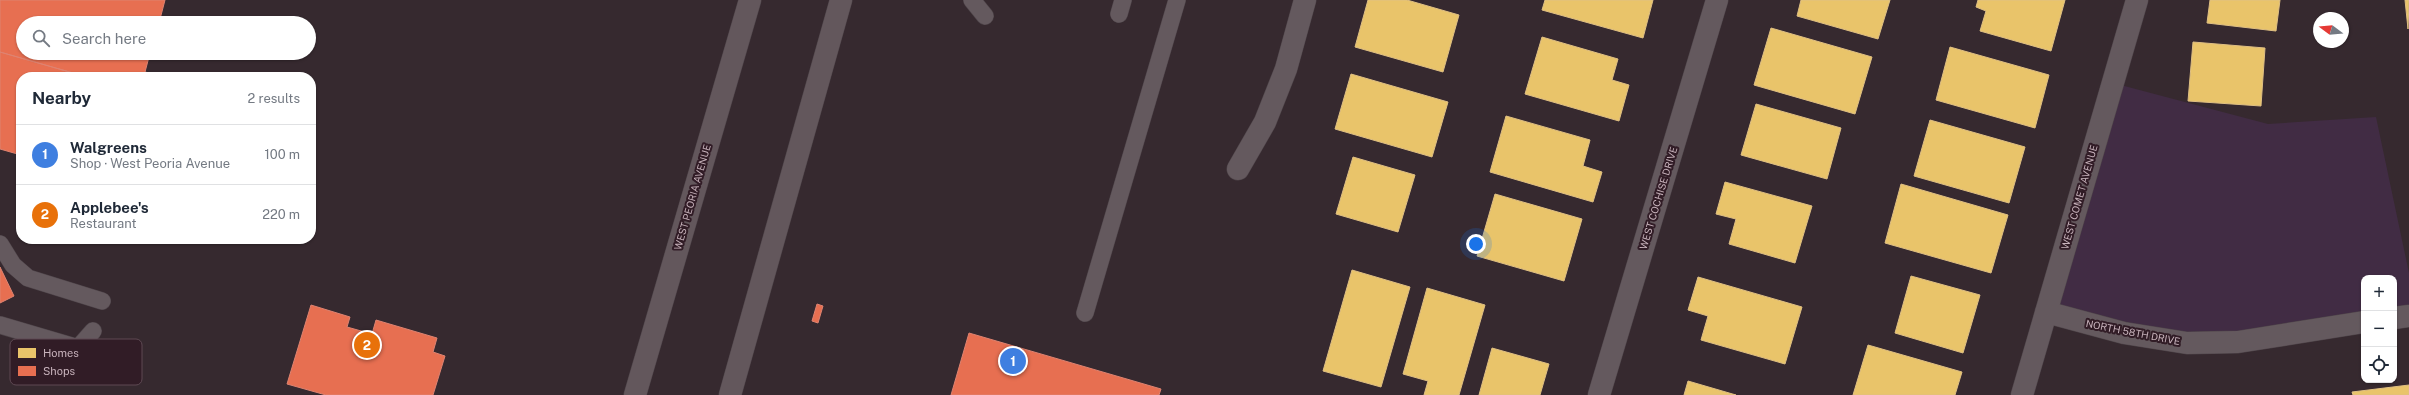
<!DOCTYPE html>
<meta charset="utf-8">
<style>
:root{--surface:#fff;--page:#f2f2f3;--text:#1f2937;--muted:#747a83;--line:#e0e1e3;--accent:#95838b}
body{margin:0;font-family:"Public Sans",sans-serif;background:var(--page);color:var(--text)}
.controls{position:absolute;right:12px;bottom:12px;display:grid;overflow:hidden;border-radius:8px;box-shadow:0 1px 3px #0004}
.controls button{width:36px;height:36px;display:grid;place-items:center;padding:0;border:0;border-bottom:1px solid var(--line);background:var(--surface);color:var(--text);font:20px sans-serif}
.compass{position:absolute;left:2313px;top:12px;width:36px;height:36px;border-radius:50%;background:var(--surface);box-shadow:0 1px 3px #0004;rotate:286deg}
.you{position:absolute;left:1476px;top:244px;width:14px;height:14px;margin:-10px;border:3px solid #fff;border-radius:50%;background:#1a73e8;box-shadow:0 0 0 6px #1a73e833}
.badge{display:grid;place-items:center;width:26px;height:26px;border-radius:50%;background:var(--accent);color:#fff;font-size:13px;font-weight:700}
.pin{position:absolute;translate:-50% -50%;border:2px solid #fff;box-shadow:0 1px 4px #0006}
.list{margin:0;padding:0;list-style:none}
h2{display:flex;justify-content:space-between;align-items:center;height:52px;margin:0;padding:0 16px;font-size:17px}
h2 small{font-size:13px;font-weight:400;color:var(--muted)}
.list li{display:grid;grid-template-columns:26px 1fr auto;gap:12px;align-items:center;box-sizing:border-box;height:60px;padding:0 16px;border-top:1px solid var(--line)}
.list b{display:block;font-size:15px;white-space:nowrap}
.list p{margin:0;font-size:13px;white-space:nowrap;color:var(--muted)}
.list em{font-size:13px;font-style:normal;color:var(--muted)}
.icon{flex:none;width:22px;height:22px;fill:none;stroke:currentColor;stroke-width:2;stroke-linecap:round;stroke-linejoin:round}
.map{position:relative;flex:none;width:2409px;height:395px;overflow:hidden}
.search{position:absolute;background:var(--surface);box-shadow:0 1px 3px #0004;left:16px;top:16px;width:300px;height:44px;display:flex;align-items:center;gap:10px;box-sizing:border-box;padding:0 14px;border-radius:22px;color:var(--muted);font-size:15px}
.panel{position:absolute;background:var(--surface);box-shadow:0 1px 3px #0004;left:16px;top:72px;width:300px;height:172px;border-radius:16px}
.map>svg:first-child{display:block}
.green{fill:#412c44}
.homes{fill:#e9c46a;stroke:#dfbf83}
.shops{fill:#e76f51;stroke:#de8371}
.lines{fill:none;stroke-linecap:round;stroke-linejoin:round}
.lane-casing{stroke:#4f454a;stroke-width:18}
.street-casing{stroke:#4f454a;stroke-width:23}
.secondary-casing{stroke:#4f454a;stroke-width:23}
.lane{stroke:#64595e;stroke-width:17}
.street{stroke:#64595e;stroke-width:22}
.secondary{stroke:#63575c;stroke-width:22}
.labels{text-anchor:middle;stroke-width:4;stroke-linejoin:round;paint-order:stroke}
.street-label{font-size:10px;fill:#c8b3bc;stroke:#311c26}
.key{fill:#311c26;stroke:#5e4953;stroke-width:1}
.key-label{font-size:11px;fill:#c8b3bc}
</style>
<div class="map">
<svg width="2409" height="395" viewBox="0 0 2409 395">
<rect width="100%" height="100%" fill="#36292f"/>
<path class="green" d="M 2113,83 L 2268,124 L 2376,117 L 2409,273 L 2409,316 L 2394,318 L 2394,278 L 2364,278 L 2364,322 L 2238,342 L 2046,312 Z"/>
<path class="homes" d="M 1368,0 L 1407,0 L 1459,15 L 1443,72 L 1355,47 Z
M 1545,0 L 1653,0 L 1643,38 L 1542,10 Z
M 1801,0 L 1890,0 L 1878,39 L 1797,16 Z
M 1978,0 L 2065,0 L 2051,51 L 1980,31 L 1986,11 L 1976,7 Z
M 2210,0 L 2280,0 L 2276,31 L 2207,23 Z
M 2405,0 L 2409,0 L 2408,29 Z
M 1771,28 L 1872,57 L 1855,114 L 1754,85 Z
M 1542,37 L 1618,59 L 1612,80 L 1629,85 L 1619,121 L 1525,94 Z
M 2193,42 L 2265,48 L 2261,106 L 2188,101 Z
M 1950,47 L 2049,75 L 2035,128 L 1936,100 Z
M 1351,74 L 1448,102 L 1432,157 L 1335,129 Z
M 1756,104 L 1841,128 L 1827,179 L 1741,155 Z
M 1506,116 L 1590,140 L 1583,166 L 1602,172 L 1593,202 L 1490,172 Z
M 1930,120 L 2025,147 L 2009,203 L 1914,176 Z
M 1353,157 L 1415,175 L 1398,232 L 1336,214 Z
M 1725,182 L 1812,206 L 1795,263 L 1729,244 L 1736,219 L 1716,214 Z
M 1901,184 L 2008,215 L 1991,273 L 1885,243 Z
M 1495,194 L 1582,219 L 1564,281 L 1477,256 Z
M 1352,270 L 1410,287 L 1381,387 L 1323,371 Z
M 1911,276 L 1980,295 L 1963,353 L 1895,333 Z
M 1698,277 L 1802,307 L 1785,364 L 1701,340 L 1708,316 L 1688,310 Z
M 1427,288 L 1485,305 L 1459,395 L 1424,395 L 1428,381 L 1403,374 Z
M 1868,345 L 1962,372 L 1955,395 L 1853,395 Z
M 1492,348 L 1549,364 L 1540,395 L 1479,395 Z
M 1688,381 L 1736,395 L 1684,395 Z
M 2409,385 L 2409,395 L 2353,395 L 2352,392 Z"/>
<path class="shops" d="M 0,0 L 165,0 L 159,23 L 23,23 L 23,53 L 150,53 L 145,72 L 153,74 L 152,77 L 87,77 L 0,52 Z
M 0,52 L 87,77 L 21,77 L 21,155 L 0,149 Z
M 0,267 L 14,296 L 0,303 Z
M 817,304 L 823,306 L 818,323 L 812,321 Z
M 311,305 L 350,317 L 347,327 L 372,334 L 376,320 L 437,338 L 433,352 L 445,356 L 433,395 L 326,395 L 287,384 Z
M 969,333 L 1161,389 L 1159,395 L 951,395 Z"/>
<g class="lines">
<defs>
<path id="lane" d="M 972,0 L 985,16
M 1119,14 L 1123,0
M 0,244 L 13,265 L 28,278 L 102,301
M 1085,313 L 1177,0
M 0,325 L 78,348 L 93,331"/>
<path id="street" d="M 1238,169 L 1265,122 L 1286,69 L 1305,0
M 2046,312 L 2124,333 L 2187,343 L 2238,342 L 2364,322
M 2394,318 L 2409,316
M 1599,395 L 1717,0
M 2022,395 L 2137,0"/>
<path id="secondary" d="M 635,395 L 750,0
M 730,395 L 841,0"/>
</defs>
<use href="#lane" class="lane-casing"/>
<use href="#street" class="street-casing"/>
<use href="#secondary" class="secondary-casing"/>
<use href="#lane" class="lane"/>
<use href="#street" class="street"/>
<use href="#secondary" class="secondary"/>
</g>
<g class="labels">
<g class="street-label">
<text transform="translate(692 197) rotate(-74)" y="4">WEST PEORIA AVENUE</text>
<text transform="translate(2079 197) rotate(-74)" y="4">WEST COMET AVENUE</text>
<text transform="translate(1658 198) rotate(-73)" y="4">WEST COCHISE DRIVE</text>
<text transform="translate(2133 332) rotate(11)" y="4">NORTH 58TH DRIVE</text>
</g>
</g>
<rect x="10" y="339" width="132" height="46" rx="6" class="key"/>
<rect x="18" y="348" width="18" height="10" fill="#e9c46a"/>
<rect x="18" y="366" width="18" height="10" fill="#e76f51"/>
<g class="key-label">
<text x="43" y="357">Homes</text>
<text x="43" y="375">Shops</text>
</g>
</svg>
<div class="controls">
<button>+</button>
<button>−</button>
<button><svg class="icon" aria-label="locate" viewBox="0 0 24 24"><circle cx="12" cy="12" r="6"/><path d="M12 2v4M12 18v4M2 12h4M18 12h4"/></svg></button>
</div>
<svg class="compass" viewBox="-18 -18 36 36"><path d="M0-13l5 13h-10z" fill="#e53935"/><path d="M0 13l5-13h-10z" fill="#747a83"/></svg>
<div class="you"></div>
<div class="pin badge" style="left:1013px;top:361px;background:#3f7fe0">1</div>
<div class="pin badge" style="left:367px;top:345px;background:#e8710a">2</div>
<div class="search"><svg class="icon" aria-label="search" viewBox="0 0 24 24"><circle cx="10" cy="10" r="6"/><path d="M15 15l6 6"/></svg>Search here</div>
<section class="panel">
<h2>Nearby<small>2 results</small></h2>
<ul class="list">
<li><span class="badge" style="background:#3f7fe0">1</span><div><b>Walgreens</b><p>Shop · West Peoria Avenue</p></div><em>100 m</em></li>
<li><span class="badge" style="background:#e8710a">2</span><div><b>Applebee's</b><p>Restaurant</p></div><em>220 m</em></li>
</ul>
</section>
</div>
